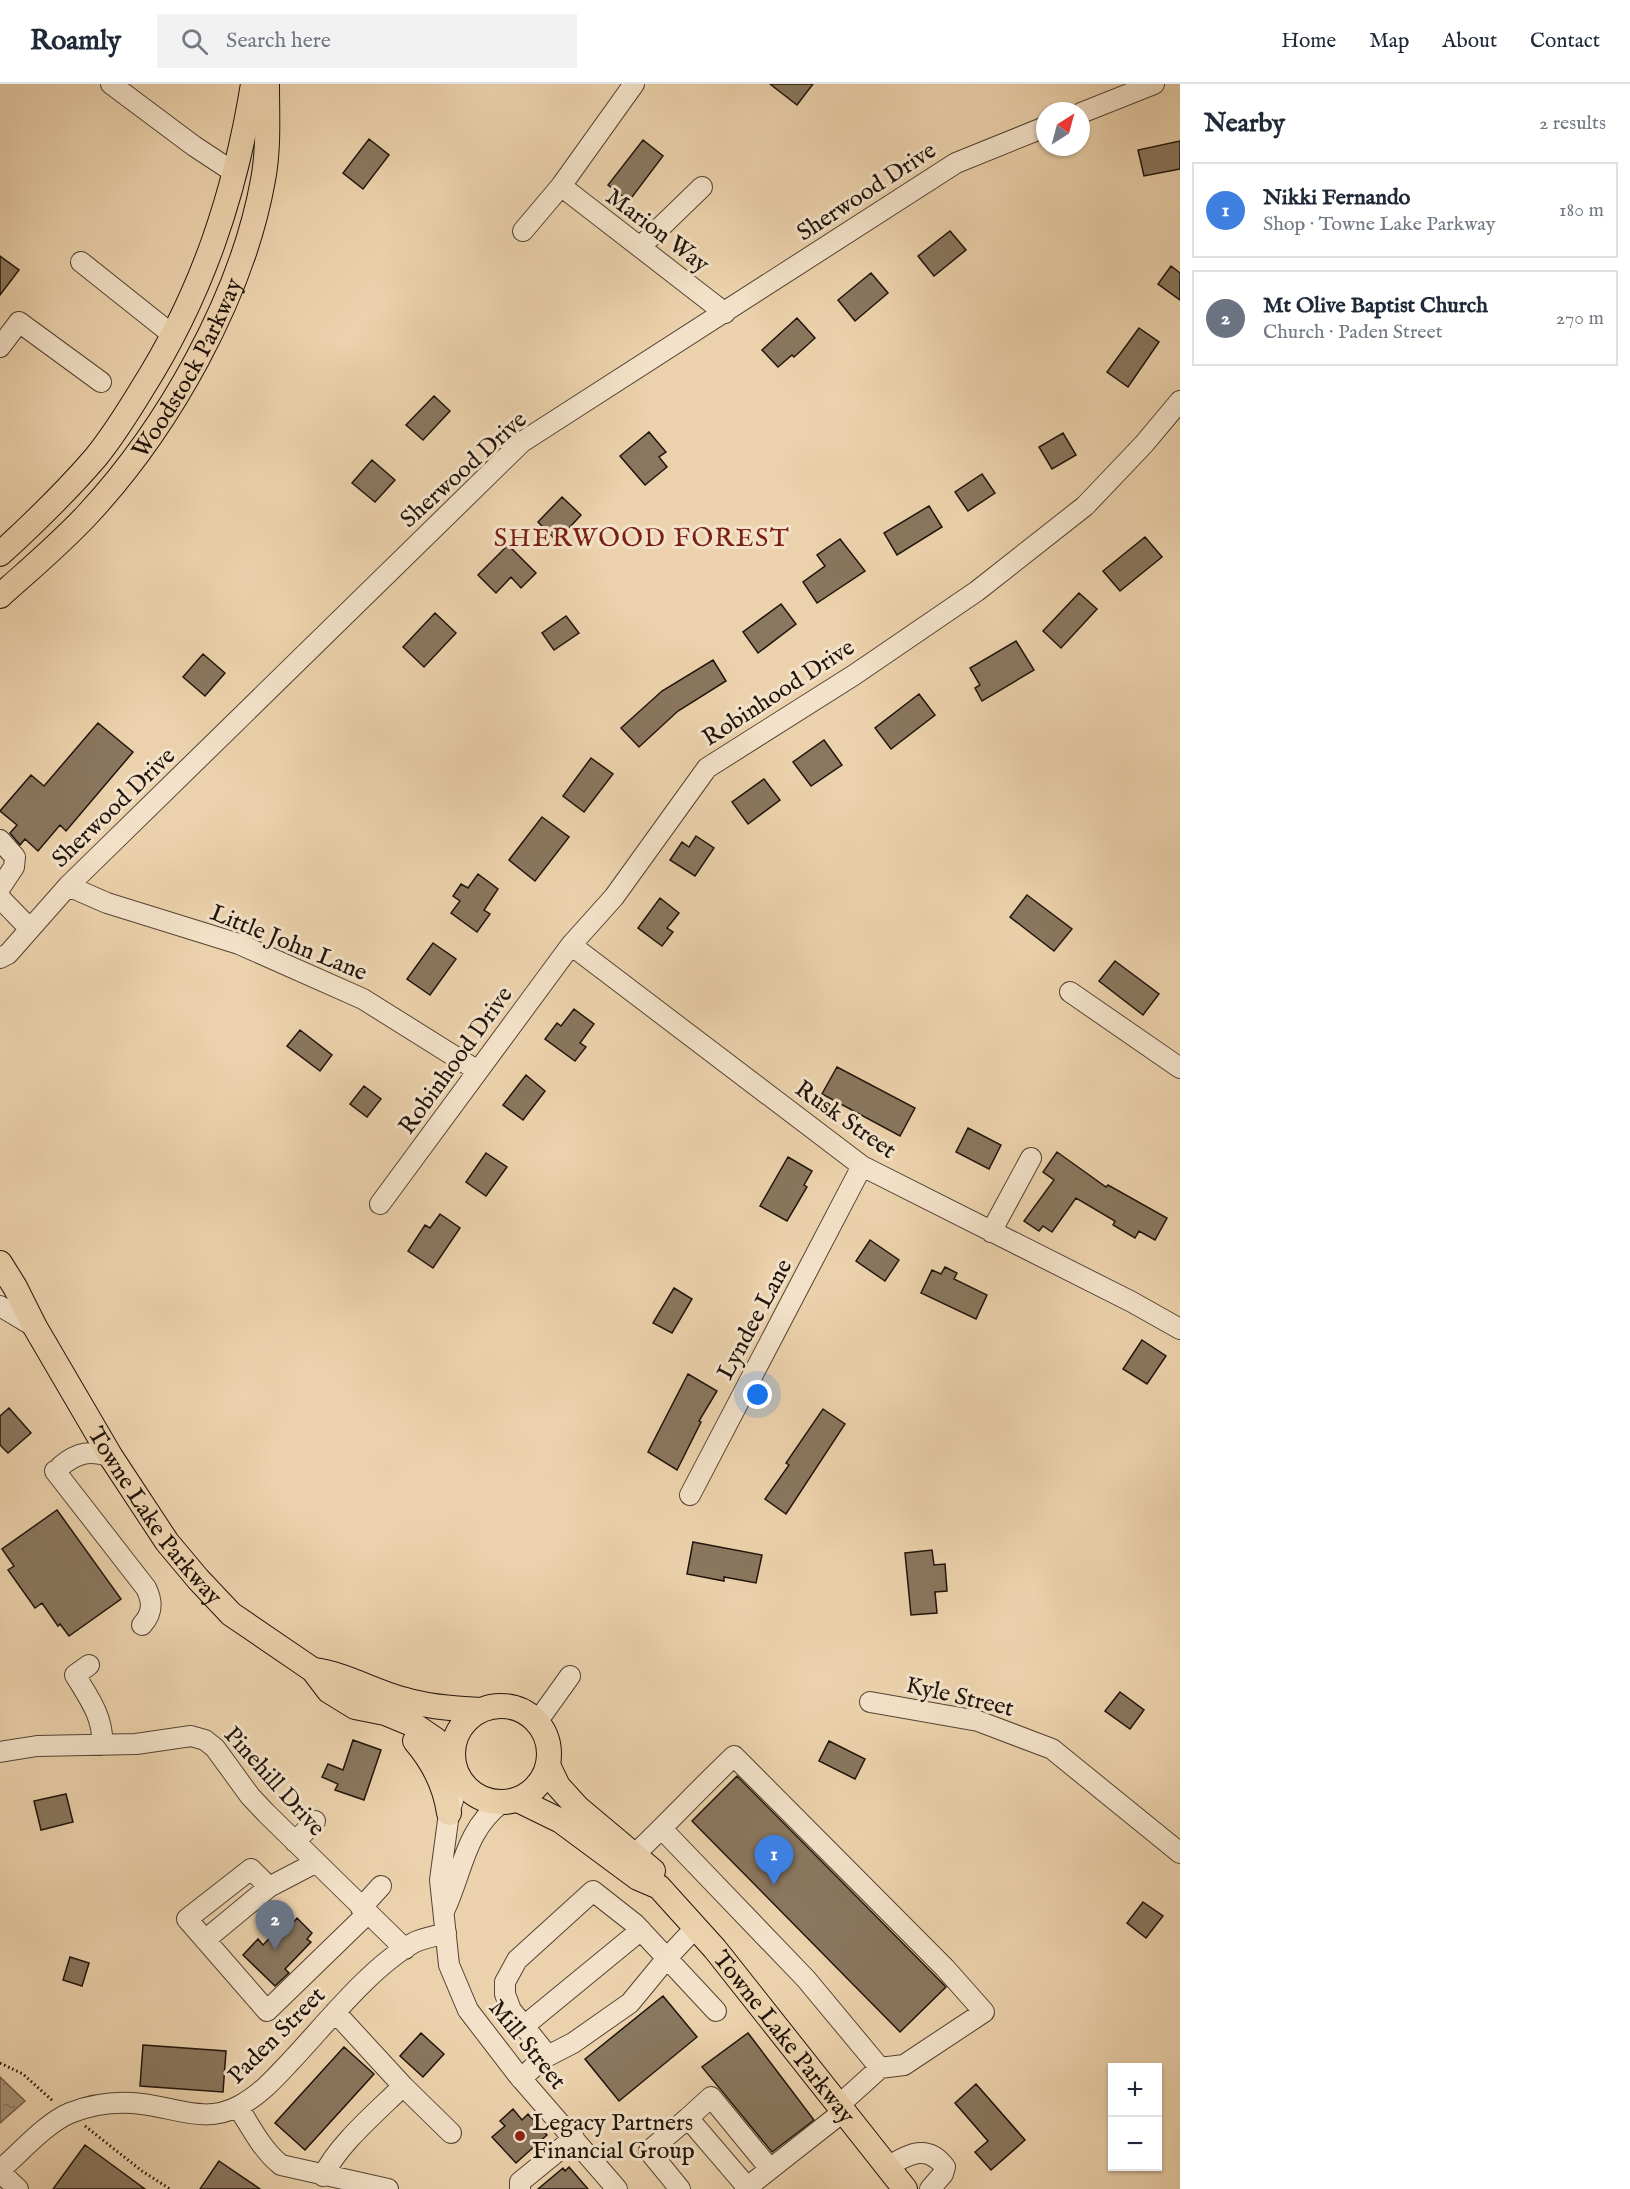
<!DOCTYPE html>
<meta charset="utf-8">
<style>
:root{--surface:#fff;--page:#f2f2f3;--text:#1f2937;--muted:#747a83;--line:#e0e1e3;--accent:#8f2418}
body{margin:0;font-family:"IM FELL English",serif;background:var(--page);color:var(--text)}
.controls{position:absolute;right:18px;bottom:18px;display:grid;overflow:hidden;border-radius:0px;box-shadow:0 2px 4px #0004}
.controls button{width:54px;height:54px;display:grid;place-items:center;padding:0;border:0;border-bottom:2px solid var(--line);background:var(--surface);color:var(--text);font:30px sans-serif}
.compass{position:absolute;left:1036px;top:18px;width:54px;height:54px;border-radius:50%;background:var(--surface);box-shadow:0 2px 4px #0004;rotate:36deg}
.you{position:absolute;left:758px;top:1311px;width:21px;height:21px;margin:-15px;border:4px solid #fff;border-radius:50%;background:#1a73e8;box-shadow:0 0 0 9px #1a73e833}
.badge{display:grid;place-items:center;width:39px;height:39px;border-radius:50%;background:var(--accent);color:#fff;font-size:20px;font-weight:700}
.pin{position:absolute;translate:-50% -50px;filter:drop-shadow(0 2px 3px #0008)}
.pin::after{content:'';position:absolute;top:32px;width:21px;height:18px;background:inherit;clip-path:polygon(0 0,100% 0,50% 100%)}
.list{margin:0;padding:0;list-style:none}
h2{display:flex;justify-content:space-between;align-items:center;height:78px;margin:0;padding:0 24px;font-size:26px}
h2 small{font-size:20px;font-weight:400;color:var(--muted)}
.list li{display:grid;grid-template-columns:39px 1fr auto;gap:18px;align-items:center;box-sizing:border-box;height:96px;margin:0 12px 12px;padding:0 12px;border:2px solid var(--line);border-radius:0px}
.list b{display:block;font-size:22px;white-space:nowrap}
.list p{margin:0;font-size:20px;white-space:nowrap;color:var(--muted)}
.list em{font-size:20px;font-style:normal;color:var(--muted)}
.icon{flex:none;width:33px;height:33px;fill:none;stroke:currentColor;stroke-width:2;stroke-linecap:round;stroke-linejoin:round}
.map{position:relative;flex:none;width:1180px;height:2105px;overflow:hidden}
header{display:flex;align-items:center;gap:36px;box-sizing:border-box;height:84px;padding:0 30px;background:var(--surface);border-bottom:2px solid var(--line)}
header strong{font-size:28px}
nav{display:flex;gap:33px;margin-inline-start:auto;font-size:21px}
.search{width:420px;height:54px;background:var(--page);display:flex;align-items:center;gap:15px;box-sizing:border-box;padding:0 21px;border-radius:0px;color:var(--muted);font-size:22px}
main{display:flex}
aside{flex:1;background:var(--surface)}
.map>svg:first-child{display:block}
.water{fill:url(#water-ripples);stroke:#715f4b;stroke-width:1.5}
.building{fill:#8a775f;stroke:#20140b;stroke-width:1.5}
.lines{fill:none;stroke-linecap:round;stroke-linejoin:round}
.minor-casing{stroke:#534433;stroke-width:22}
.major-casing{stroke:#20140b;stroke-width:26}
.path{stroke:#20140b;stroke-width:3;stroke-dasharray:1.5 3;stroke-linecap:butt}
.minor{stroke:#f3e2c9;stroke-width:20}
.major{stroke:#ecd2ac;stroke-width:24}
.poi-dot{fill:#8f2418;stroke:#f3e2c9;stroke-width:2}
.labels{text-anchor:middle;stroke-width:6;stroke-linejoin:round;paint-order:stroke}
.street-label{font-size:24px;fill:#20140b;stroke:#f3e2c9}
.poi-label{font-size:24px;fill:#20140b;stroke:#f3e2c9;text-anchor:start}
.neighbourhood-label{font-size:26px;letter-spacing:1.5px;fill:#7a1f14;stroke:#f3e2c9}
</style>
<header>
<strong>Roamly</strong>
<div class="search"><svg class="icon" aria-label="search" viewBox="0 0 24 24"><circle cx="10" cy="10" r="6"/><path d="M15 15l6 6"/></svg>Search here</div>
<nav><a>Home</a><a>Map</a><a>About</a><a>Contact</a></nav>
</header>
<main>
<div class="map">
<svg width="1180" height="2105" viewBox="0 0 1180 2105">
<defs>
<pattern id="water-ripples" width="26" height="14" patternUnits="userSpaceOnUse" patternTransform="scale(1.5)"><rect width="26" height="14" fill="#a79175"/><path d="M2 4q2-2 4 0t4 0M15 11q2-2 4 0t4 0" fill="none" stroke="#88755e"/></pattern>
</defs>
<rect width="100%" height="100%" fill="#ecd2ac"/>
<filter id="stains"><feTurbulence type="fractalNoise" baseFrequency=".00333" numOctaves="4"/><feColorMatrix values="0 0 0 0 .2 0 0 0 0 .09 0 0 0 0 .02 0 0 0 .5 -.17"/></filter>
<radialGradient id="worn" r=".72"><stop offset=".6" stop-color="#630" stop-opacity="0"/><stop offset="1" stop-color="#630" stop-opacity=".3"/></radialGradient>
<path class="water" d="M 0,1993 L 25,2017 L 0,2039 Z"/>
<path class="building" d="M 770,0 L 813,0 L 797,21 Z
M 369,55 L 389,71 L 363,105 L 343,89 Z
M 643,56 L 663,72 L 629,117 L 608,101 Z
M 1180,57 L 1180,85 L 1144,92 L 1138,66 Z
M 950,147 L 966,166 L 934,192 L 918,172 Z
M 0,172 L 19,186 L 0,211 Z
M 1171,182 L 1180,189 L 1180,216 L 1158,200 Z
M 871,189 L 888,209 L 855,237 L 838,216 Z
M 797,234 L 815,254 L 794,273 L 792,271 L 778,283 L 762,266 Z
M 1139,244 L 1159,258 L 1128,303 L 1107,288 Z
M 434,312 L 450,327 L 423,356 L 406,341 Z
M 649,348 L 666,368 L 659,373 L 667,383 L 645,401 L 620,372 Z
M 1063,349 L 1076,371 L 1052,385 L 1039,363 Z
M 372,376 L 395,396 L 375,418 L 352,399 Z
M 982,390 L 995,409 L 968,427 L 955,408 Z
M 562,413 L 581,431 L 557,457 L 538,438 Z
M 929,422 L 942,443 L 897,471 L 884,449 Z
M 1145,453 L 1162,473 L 1120,507 L 1103,487 Z
M 840,455 L 865,487 L 817,519 L 803,498 L 825,482 L 817,471 Z
M 508,461 L 536,489 L 521,504 L 511,493 L 496,509 L 478,491 Z
M 1079,509 L 1097,525 L 1061,564 L 1043,547 Z
M 781,520 L 796,540 L 758,569 L 743,548 Z
M 435,529 L 456,549 L 424,583 L 403,563 Z
M 566,532 L 579,549 L 554,566 L 542,549 Z
M 1016,557 L 1034,586 L 982,617 L 975,604 L 980,601 L 970,584 Z
M 203,570 L 225,589 L 205,612 L 183,593 Z
M 713,576 L 726,597 L 678,627 L 639,663 L 621,644 L 662,607 Z
M 919,610 L 935,631 L 891,665 L 875,644 Z
M 98,639 L 133,668 L 66,747 L 60,741 L 38,767 L 25,755 L 20,761 L 10,749 L 17,741 L 0,727 L 31,691 L 44,702 Z
M 824,656 L 842,681 L 811,702 L 793,678 Z
M 591,674 L 613,690 L 584,728 L 563,712 Z
M 764,695 L 780,716 L 748,740 L 732,718 Z
M 542,733 L 569,753 L 535,797 L 509,776 Z
M 696,752 L 714,764 L 695,792 L 670,776 L 682,758 L 689,763 Z
M 478,790 L 498,805 L 484,826 L 490,830 L 477,848 L 451,829 L 460,817 L 453,812 L 461,800 L 468,804 Z
M 1027,811 L 1072,845 L 1054,867 L 1010,833 Z
M 660,814 L 679,829 L 667,844 L 673,848 L 662,862 L 638,844 Z
M 433,859 L 456,875 L 430,911 L 407,895 Z
M 1115,877 L 1159,910 L 1143,931 L 1099,897 Z
M 574,925 L 594,940 L 580,959 L 586,963 L 575,977 L 545,955 L 557,939 L 561,942 Z
M 300,946 L 332,971 L 320,987 L 287,962 Z
M 837,983 L 915,1024 L 900,1052 L 822,1010 Z
M 526,991 L 545,1007 L 523,1036 L 503,1021 Z
M 364,1002 L 381,1015 L 367,1033 L 350,1020 Z
M 968,1044 L 1001,1061 L 989,1085 L 956,1068 Z
M 1057,1068 L 1106,1103 L 1108,1101 L 1167,1134 L 1155,1156 L 1139,1147 L 1135,1154 L 1113,1141 L 1115,1137 L 1076,1114 L 1052,1148 L 1043,1142 L 1039,1147 L 1024,1137 L 1054,1096 L 1043,1088 Z
M 486,1069 L 507,1083 L 486,1112 L 466,1098 Z
M 788,1073 L 812,1087 L 804,1101 L 807,1103 L 787,1137 L 760,1122 Z
M 440,1130 L 460,1144 L 433,1184 L 408,1167 L 425,1141 L 430,1144 Z
M 870,1156 L 899,1176 L 885,1197 L 856,1177 Z
M 945,1183 L 957,1189 L 954,1195 L 987,1211 L 976,1235 L 921,1209 L 932,1186 L 941,1190 Z
M 674,1204 L 692,1215 L 672,1249 L 653,1239 Z
M 1142,1256 L 1166,1272 L 1147,1300 L 1123,1285 Z
M 688,1290 L 717,1307 L 699,1337 L 701,1338 L 677,1386 L 648,1368 Z
M 9,1324 L 31,1349 L 8,1369 L 0,1361 L 0,1332 Z
M 823,1325 L 845,1340 L 786,1430 L 765,1415 L 789,1381 L 786,1379 Z
M 57,1426 L 121,1515 L 69,1552 L 60,1540 L 58,1542 L 42,1519 L 35,1524 L 8,1486 L 14,1482 L 2,1465 Z
M 693,1458 L 762,1471 L 756,1499 L 724,1493 L 724,1497 L 687,1490 Z
M 932,1466 L 934,1481 L 945,1480 L 947,1507 L 935,1508 L 937,1529 L 911,1531 L 905,1469 Z
M 1120,1608 L 1144,1626 L 1130,1645 L 1105,1627 Z
M 353,1656 L 381,1666 L 364,1716 L 335,1706 L 338,1700 L 322,1693 L 328,1680 L 343,1686 Z
M 829,1657 L 865,1675 L 855,1695 L 819,1677 Z
M 737,1692 L 946,1903 L 900,1948 L 692,1737 Z
M 66,1710 L 73,1738 L 41,1746 L 34,1717 Z
M 1143,1818 L 1163,1832 L 1146,1854 L 1127,1839 Z
M 289,1834 L 293,1839 L 297,1834 L 312,1849 L 307,1855 L 311,1858 L 285,1885 L 289,1889 L 275,1902 L 243,1871 L 258,1855 L 263,1861 Z
M 70,1873 L 89,1879 L 82,1902 L 63,1896 Z
M 663,1912 L 697,1953 L 619,2017 L 585,1975 Z
M 421,1949 L 444,1970 L 423,1993 L 400,1972 Z
M 748,1949 L 814,2036 L 772,2068 L 702,1983 Z
M 143,1961 L 226,1967 L 223,2008 L 140,2002 Z
M 344,1963 L 374,1990 L 305,2066 L 275,2039 Z
M 976,2000 L 1025,2056 L 991,2086 L 975,2068 L 988,2057 L 955,2019 Z
M 513,2025 L 522,2036 L 528,2030 L 547,2051 L 516,2079 L 492,2053 L 505,2042 L 500,2037 Z
M 85,2061 L 145,2105 L 53,2105 Z
M 219,2077 L 260,2105 L 200,2105 Z
M 569,2083 L 588,2105 L 538,2105 L 563,2084 L 565,2087 Z"/>
<g class="lines">
<defs>
<path id="minor" d="M 111,0 L 194,62 L 235,89
M 1081,29 L 1154,0
M 561,102 L 725,229
M 523,147 L 561,102 L 634,0
M 640,163 L 702,103
M 81,178 L 174,252
M 0,263 L 19,238 L 101,298
M 0,756 L 15,773 L 14,783 L 0,804
M 68,802 L 107,819 L 239,860 L 363,915 L 478,987
M 0,814 L 30,845
M 571,861 L 862,1082 L 1132,1218 L 1180,1245
M 0,874 L 8,870 L 68,802 L 522,358 L 956,79 L 1045,43
M 1070,908 L 1180,984
M 380,1120 L 571,861 L 614,813 L 707,684 L 854,591 L 977,507 L 1085,422 L 1144,360 L 1180,317
M 991,1148 L 1031,1074
M 0,1222 L 35,1243
M 61,1382 C 78,1368 90,1366 111,1373
M 55,1387 L 146,1504 C 153,1518 153,1529 142,1541
M 690,1411 L 862,1082
M 89,1581 L 75,1591 C 89,1614 104,1634 102,1661
M 870,1618 L 978,1637 L 1052,1665 L 1180,1769
M 537,1638 L 570,1592
M 0,1668 L 37,1662 L 136,1660 L 191,1652 L 205,1656 L 215,1664 L 250,1712 L 266,1729 L 405,1865
M 459,1696 L 449,1729 L 440,1796 L 449,1881 L 468,1926 L 518,1991 L 617,2105
M 662,1745 L 806,1895 L 880,1984
M 295,1758 L 315,1737
M 635,1770 C 669,1738 700,1704 734,1672 L 945,1884 L 984,1928 L 904,1981 L 880,1984 L 838,2022
M 315,1779 L 269,1803 L 251,1785 L 187,1835 L 267,1927 L 367,1830
M 361,1824 L 381,1802
M 445,1825 C 463,1786 465,1747 501,1719
M 205,1856 L 269,1803
M 335,1928 L 403,2002 L 451,2049
M 524,1942 L 641,1846
M 548,1972 L 511,1926 L 505,1910 L 505,1898 L 517,1876 L 593,1807 L 635,1840 L 716,1927
M 521,1995 L 542,1975 L 573,1959 L 630,1919 L 667,1874 L 696,1843
M 238,2023 C 251,2043 262,2066 281,2081 L 388,2105
M 688,2034 L 711,2013 L 770,2085
M 888,2083 C 909,2069 928,2060 945,2083 L 943,2090 L 930,2105
M 0,2086 C 20,2069 46,2039 70,2029 C 93,2020 118,2017 142,2020 C 177,2024 205,2040 239,2022 C 260,2011 275,1994 290,1978 C 326,1940 370,1883 415,1858 C 424,1854 436,1852 446,1849
M 0,2088 L 18,2105
M 323,2092 C 338,2060 378,2027 403,2002
M 520,2105 L 520,2098 L 574,2054
M 680,2105 L 649,2067 L 688,2034 L 747,2103
M 745,2105 L 844,2027"/>
<g id="major">
<path d="M 0,470 C 34,439 66,408 96,373 C 113,352 128,328 142,305 C 202,210 235,111 253,0"/>
<path id="s1" d="M 0,512 C 29,486 60,460 87,431 C 168,344 242,213 263,96 C 269,64 267,32 267,0"/>
<path id="s2" d="M 0,1179 L 15,1203 L 35,1243 L 111,1373 L 167,1458 L 198,1495 L 231,1530 L 313,1586 L 329,1607 L 355,1623 L 385,1629 L 414,1641 L 436,1656 L 453,1681"/>
<path d="M 313,1586 C 345,1590 372,1607 402,1615 C 427,1623 455,1625 481,1626"/>
<circle cx="501" cy="1670" r="48"/>
<path d="M 415,1657 C 434,1679 445,1701 449,1729"/>
<path d="M 548,1681 L 558,1702 L 578,1724 L 653,1787"/>
<path id="s3" d="M 518,1716 L 561,1737 L 638,1794 L 659,1803 L 715,1865 L 905,2105"/>
</g>
</defs>
<use href="#minor" class="minor-casing"/>
<use href="#major" class="major-casing"/>
<path class="path" d="M 0,1979 L 23,1990 L 54,2018
M 85,2042 L 142,2087 L 170,2105"/>
<use href="#minor" class="minor"/>
<use href="#major" class="major"/>
</g>
<circle class="poi-dot" cx="520" cy="2052" r="6"/>
<g class="labels">
<g class="street-label">
<text transform="translate(866 107) rotate(-33)" y="8">Sherwood Drive</text>
<text transform="translate(658 146) rotate(37)" y="8">Marion Way</text>
<text dy="8" stroke="none"><textPath href="#s1" startOffset="298">Woodstock Parkway</textPath></text>
<text transform="translate(463 385) rotate(-42)" y="8">Sherwood Drive</text>
<text transform="translate(778 608) rotate(-33)" y="8">Robinhood Drive</text>
<text transform="translate(113 723) rotate(-44)" y="8">Sherwood Drive</text>
<text transform="translate(289 858) rotate(22)" y="8">Little John Lane</text>
<text transform="translate(455 976) rotate(-54)" y="8">Robinhood Drive</text>
<text transform="translate(846 1035) rotate(35)" y="8">Rusk Street</text>
<text transform="translate(754 1235) rotate(-62)" y="8">Lyndee Lane</text>
<text dy="8" stroke="none"><textPath href="#s2" startOffset="297">Towne Lake Parkway</textPath></text>
<text transform="translate(960 1612) rotate(13)" y="8">Kyle Street</text>
<text transform="translate(275 1697) rotate(48)" y="8">Pinehill Drive</text>
<text transform="translate(276 1951) rotate(-45)" y="8">Paden Street</text>
<text dy="8" stroke="none"><textPath href="#s3" startOffset="362">Towne Lake Parkway</textPath></text>
<text transform="translate(528 1960) rotate(51)" y="8">Mill Street</text>
</g>
<g class="poi-label">
<text x="532" y="2046">Legacy Partners<tspan x="532" dy="28">Financial Group</tspan></text>
</g>
<g class="neighbourhood-label">
<text x="642" y="462">SHERWOOD FOREST</text>
</g>
</g>
<rect width="100%" height="100%" filter="url(#stains)"/>
<rect width="100%" height="100%" fill="url(#worn)"/>
</svg>
<div class="controls">
<button>+</button>
<button>−</button>
</div>
<svg class="compass" viewBox="-18 -18 36 36"><path d="M0-13l5 13h-10z" fill="#e53935"/><path d="M0 13l5-13h-10z" fill="#747a83"/></svg>
<div class="you"></div>
<div class="pin badge" style="left:774px;top:1801px;background:#3f7fe0">1</div>
<div class="pin badge" style="left:275px;top:1866px;background:#6b7280">2</div>
</div>
<aside>
<h2>Nearby<small>2 results</small></h2>
<ul class="list">
<li><span class="badge" style="background:#3f7fe0">1</span><div><b>Nikki Fernando</b><p>Shop · Towne Lake Parkway</p></div><em>180 m</em></li>
<li><span class="badge" style="background:#6b7280">2</span><div><b>Mt Olive Baptist Church</b><p>Church · Paden Street</p></div><em>270 m</em></li>
</ul>
</aside>
</main>
